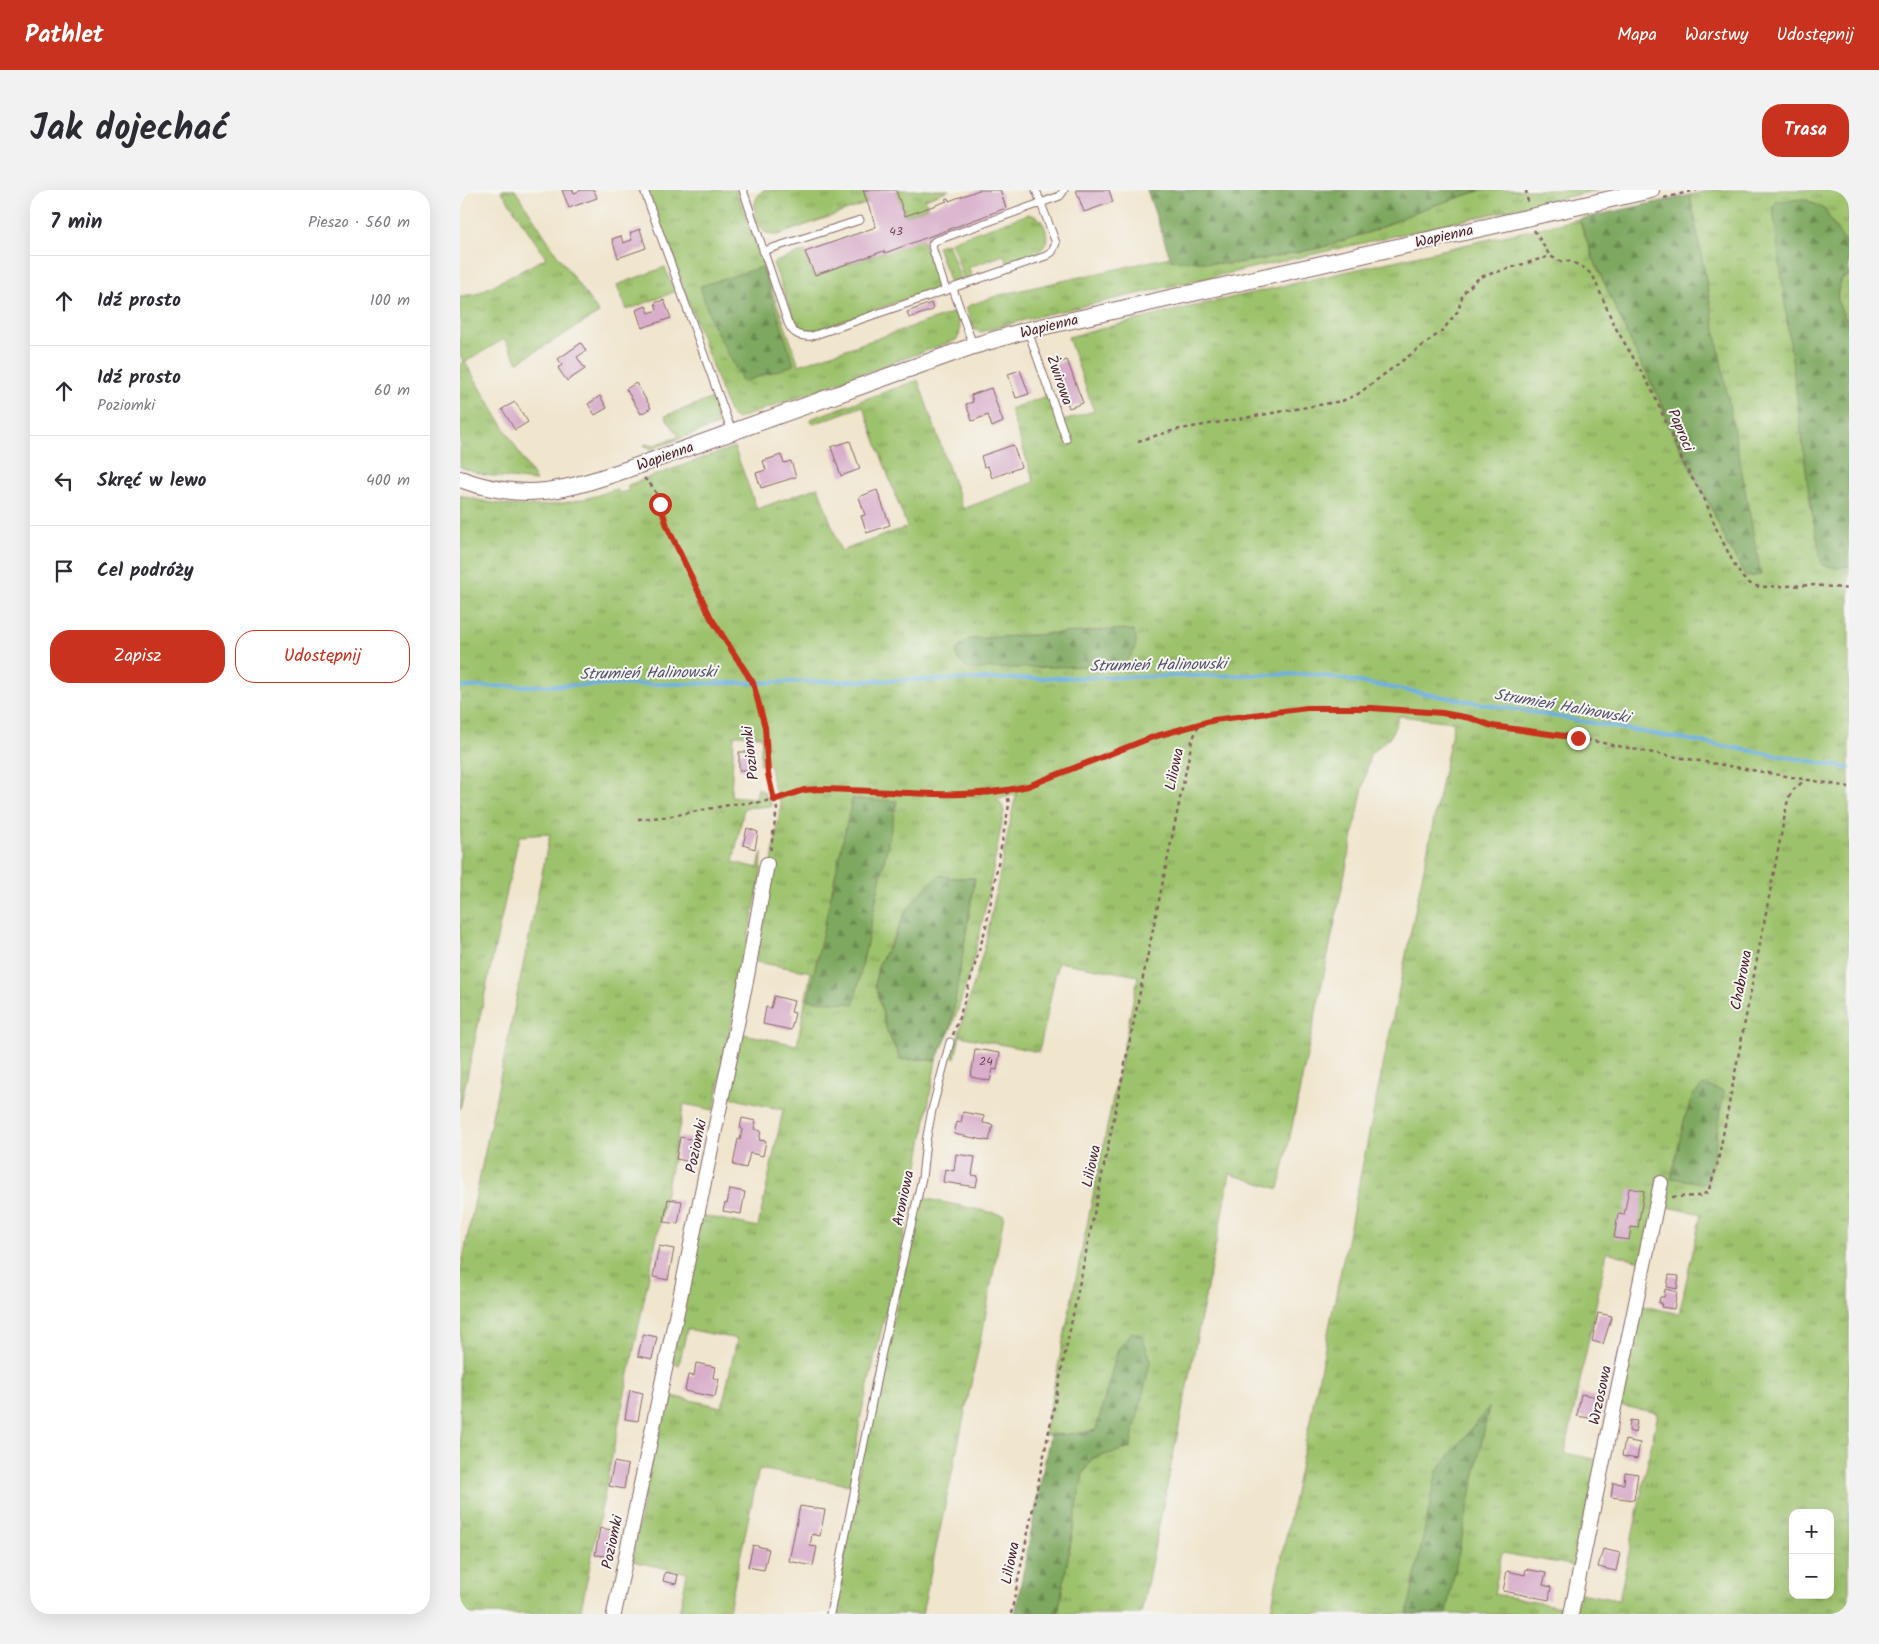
<!DOCTYPE html>
<html lang="pl">
<meta charset="utf-8">
<style>
:root{--surface:#fff;--page:#f2f2f3;--text:#2b2b33;--muted:#7c7c81;--line:#e1e1e2;--accent:#c8321e}
body{margin:0;font-family:Kalam,sans-serif;background:var(--page);color:var(--text)}
.controls{position:absolute;right:15px;bottom:15px;display:grid;overflow:hidden;border-radius:10px;box-shadow:0 5px 20px #0002}
.controls button{width:45px;height:45px;display:grid;place-items:center;padding:0;border:0;border-bottom:1px solid var(--line);background:var(--surface);color:var(--text);font:25px sans-serif}
.stop{position:absolute;width:15px;height:15px;margin:-11px;border:4px solid #c8321e;border-radius:50%;background:#fff}
.stop.end{background:#c8321e;border-color:#fff;box-shadow:0 1px 5px #0008}
.list{margin:0;padding:0;list-style:none}
h2{display:flex;justify-content:space-between;align-items:center;height:65px;margin:0;padding:0 20px;font-size:21px}
h2 small{font-size:16px;font-weight:400;color:var(--muted)}
.list li{display:grid;grid-template-columns:32px 1fr auto;gap:15px;align-items:center;box-sizing:border-box;height:90px;padding:0 20px;border-top:1px solid var(--line)}
.list b{display:block;font-size:19px;white-space:nowrap}
.list p{margin:0;font-size:16px;white-space:nowrap;color:var(--muted)}
.list em{font-size:16px;font-style:normal;color:var(--muted)}
.actions{display:flex;gap:10px;padding:15px 20px}
.actions a{flex:1;padding:11px 0;border:1px solid var(--accent);border-radius:20px;text-align:center;font-size:18px;color:var(--accent)}
.actions .main{background:var(--accent);color:#fff}
.icon{flex:none;width:28px;height:28px;fill:none;stroke:currentColor;stroke-width:2;stroke-linecap:round;stroke-linejoin:round}
.map{position:relative;flex:none;width:1389px;height:1424px;overflow:hidden;border-radius:20px}
header{display:flex;align-items:center;gap:30px;box-sizing:border-box;height:70px;padding:0 25px;background:var(--accent);color:#fff}
header strong{font-size:24px}
nav{display:flex;gap:28px;margin-inline-start:auto;font-size:18px}
.intro{display:flex;align-items:center;justify-content:space-between;box-sizing:border-box;height:120px;padding:0 30px}
h1{margin:0;font-size:35px}
.button{padding:12px 22px;border-radius:20px;background:var(--accent);color:#fff;font-size:18px;font-weight:700}
main{display:flex;gap:30px;padding:0 30px}
aside{flex:1;background:var(--surface);border-radius:20px;box-shadow:0 5px 20px #0002}
.map>svg:first-child{display:block}
.grass{fill:url(#grass-tufts);stroke:#74704c;fill-rule:evenodd}
.forest{fill:url(#forest-firs);stroke:#646446}
.lines{fill:none;stroke-linecap:round;stroke-linejoin:round}
.stream{stroke:#6cb0e1;stroke-width:4}
.building{fill:#d8aeca}
.service-casing{stroke:#846464;stroke-width:9}
.minor-casing{stroke:#846464;stroke-width:16}
.tertiary-casing{stroke:#846464;stroke-width:18}
.path{stroke:#846464;stroke-width:2.5;stroke-dasharray:4 4;stroke-linecap:butt}
.service{stroke:#fff;stroke-width:7}
.minor{stroke:#fff;stroke-width:14}
.tertiary{stroke:#fff;stroke-width:16}
.route{stroke:#c8321e;stroke-width:6}
.labels{text-anchor:middle;stroke-width:4;stroke-linejoin:round;paint-order:stroke}
.number-label{font-size:12px;fill:#6e4353}
.street-label{font-size:15px;fill:#4a1f2b;stroke:#f6f6f2}
.water-label{font-size:16px;font-style:italic;fill:#56526b;stroke:#f6f6f2}
</style>
<header>
<strong>Pathlet</strong>
<nav><a>Mapa</a><a>Warstwy</a><a>Udostępnij</a></nav>
</header>
<div class="intro"><h1>Jak dojechać</h1><a class="button">Trasa</a></div>
<main>
<aside>
<h2>7 min<small>Pieszo · 560 m</small></h2>
<ul class="list">
<li><svg class="icon" aria-label="ahead" viewBox="0 0 24 24"><path d="M12 20V5M6 11l6-6 6 6"/></svg><div><b>Idź prosto</b></div><em>100 m</em></li>
<li><svg class="icon" aria-label="ahead" viewBox="0 0 24 24"><path d="M12 20V5M6 11l6-6 6 6"/></svg><div><b>Idź prosto</b><p>Poziomki</p></div><em>60 m</em></li>
<li><svg class="icon" aria-label="left" viewBox="0 0 24 24"><path d="M17 20v-9H6M10 6l-5 5 5 5"/></svg><div><b>Skręć w lewo</b></div><em>400 m</em></li>
<li><svg class="icon" aria-label="arrive" viewBox="0 0 24 24"><path d="M6 21V4h12l-3 4 3 4H6"/></svg><div><b>Cel podróży</b></div></li>
</ul>
<div class="actions"><a class="main">Zapisz</a><a>Udostępnij</a></div>
</aside>
<div class="map">
<svg width="1389" height="1424" viewBox="0 0 1389 1424">
<defs>
<pattern id="grass-tufts" width="24" height="20" patternUnits="userSpaceOnUse" patternTransform="scale(1.25)"><rect width="24" height="20" fill="#9dc26c"/><path d="M3 7l-1-3M5 7V3M7 7l1-3M15 17l-1-3M17 17v-4M19 17l1-3" fill="none" stroke="#829d59"/></pattern>
<pattern id="forest-firs" width="22" height="20" patternUnits="userSpaceOnUse" patternTransform="scale(1.25)"><rect width="22" height="20" fill="#7ea860"/><path d="M5 1l3.5 6h-7zM16 11l3.5 6h-7z" fill="#69884f"/></pattern>
</defs>
<rect width="100%" height="100%" fill="#f6f6f2"/>
<filter id="ink" filterUnits="userSpaceOnUse"><feTurbulence type="fractalNoise" baseFrequency=".02" numOctaves="2"/><feDisplacementMap in="SourceGraphic" scale="10" xChannelSelector="R" yChannelSelector="G"/><feConvolveMatrix kernelMatrix="1 2 1 2 8 2 1 2 1" color-interpolation-filters="sRGB"/></filter>
<filter id="wash" filterUnits="userSpaceOnUse"><feTurbulence type="fractalNoise" baseFrequency=".0096" numOctaves="4" result="noise"/><feDisplacementMap in="SourceGraphic" scale="20" xChannelSelector="R" yChannelSelector="G"/><feGaussianBlur stdDeviation="1.12" result="paint"/><feColorMatrix in="noise" values="0 0 0 0 0 0 0 0 0 0 0 0 0 0 0 0 0 1.4 0 .05"/><feComposite in="paint" operator="in"/></filter>
<g filter="url(#wash)">
<rect width="100%" height="100%" fill="#f0e5cd"/>
<path class="grass" d="M 41,0 L 55,0 L 96,63 L 139,123 L 58,172 L 44,149 L 5,172 L 76,291 L 24,285 L 0,277 L 0,174 L 4,172 L 0,165 L 0,106 L 16,104 L 86,68 Z
M 188,0 L 276,0 L 339,175 L 495,122 C 498,131 504,142 496,150 L 277,229 L 270,224 L 267,217 Z
M 303,0 L 403,0 L 408,13 L 318,45 C 314,45 310,45 306,43 C 297,37 292,19 296,10 C 297,6 301,3 303,0 Z
M 436,0 L 489,0 L 465,9 L 468,18 L 445,26 Z
M 1022,0 L 1138,0 L 579,126 L 520,142 L 514,139 L 506,118 L 510,115 L 539,105 L 710,67 L 711,70 L 768,74 L 792,71 L 860,58 L 913,41 L 960,20 Z
M 1251,0 L 1389,0 L 1389,59 L 1364,19 L 1377,378 L 1389,376 L 1389,1424 L 1114,1424 L 1120,1403 L 1159,1410 L 1198,1223 L 1158,1215 C 1161,1204 1171,1196 1165,1185 L 1180,1115 L 1219,1124 L 1241,1024 L 1203,1016 L 1180,1071 L 1147,1062 L 1105,1263 L 1139,1270 L 1114,1381 L 1111,1375 L 1042,1363 L 1034,1404 L 1106,1418 L 1105,1424 L 810,1424 L 994,532 L 939,526 L 931,546 L 910,564 L 819,999 L 770,984 L 681,1424 L 598,1424 L 623,1283 L 633,1268 L 670,1258 L 658,1159 L 636,1240 L 609,1245 L 584,1245 L 678,786 L 598,772 L 579,862 L 500,846 L 495,868 L 492,866 L 525,756 L 554,613 L 557,604 L 536,610 L 541,613 L 544,621 C 530,695 518,770 490,841 L 515,688 L 491,688 L 480,685 L 446,721 L 436,743 L 418,776 L 415,794 L 427,841 L 440,869 L 476,870 L 455,994 L 433,1099 L 425,1125 L 401,1225 L 390,1295 L 299,1279 L 268,1424 L 219,1424 L 227,1383 L 172,1371 L 201,1217 L 210,1218 L 212,1206 L 262,1217 L 277,1149 L 227,1139 L 219,1175 L 212,1173 L 241,1025 L 298,1037 L 323,920 L 266,907 L 279,843 L 337,855 L 351,782 L 296,772 L 321,614 L 313,595 L 310,575 L 300,575 L 302,546 L 274,545 L 271,606 L 296,608 L 298,598 L 304,602 L 312,616 L 284,618 L 273,672 L 298,678 L 302,662 L 301,684 L 254,920 L 224,914 L 120,1424 L 0,1424 L 0,1083 L 90,644 L 59,646 L 0,919 L 0,305 C 53,322 105,318 156,299 L 160,303 L 168,301 L 168,295 L 274,257 L 297,319 L 358,297 L 381,361 L 447,337 L 403,216 L 353,234 L 350,229 L 458,190 L 503,319 L 574,292 L 550,219 L 592,204 L 601,231 L 634,221 L 608,147 L 726,118 L 1119,29 L 1134,70 L 1178,168 L 1195,199 L 1216,250 L 1252,319 L 1267,353 L 1286,387 L 1300,385 L 1230,5 ZM 1333,1323 L 1370,1323 L 1370,1405 L 1333,1405 Z
M 569,24 L 578,27 C 587,36 592,54 578,62 C 570,67 557,70 547,72 L 544,65 L 509,77 L 511,86 L 504,89 L 491,51 Z
M 462,49 L 480,97 L 359,139 L 348,141 L 336,134 L 313,73 L 345,61 L 353,86 Z
M 488,53 L 501,90 L 490,93 L 477,56 Z
M 205,77 L 214,102 L 167,120 L 157,95 Z
M 1389,85 L 1389,135 C 1379,116 1373,110 1382,88 Z
M 256,207 L 262,227 L 260,234 L 189,260 L 184,255 L 187,254 L 191,256 L 219,247 L 205,226 Z
M 463,1008 L 544,1025 L 525,1128 L 462,1424 L 375,1424 L 405,1245 Z"/>
<path class="forest" d="M 687,0 L 1022,0 L 960,20 L 913,41 L 860,58 L 792,71 L 768,74 L 711,70 Z
M 1230,5 L 1301,385 L 1286,387 L 1267,353 L 1252,319 L 1216,250 L 1195,199 L 1178,168 L 1134,70 L 1119,29 Z
M 1345,9 L 1364,19 L 1389,59 L 1389,85 L 1382,88 C 1373,110 1379,116 1389,135 L 1389,376 L 1377,378 L 1362,375 L 1349,305 L 1313,18 L 1317,11 Z
M 302,77 L 334,175 L 283,192 L 251,131 L 240,96 Z
M 664,439 L 673,441 C 677,447 677,453 674,460 C 668,475 658,474 644,476 L 509,479 C 500,473 497,470 496,460 L 509,449 Z
M 392,609 L 437,611 L 394,814 L 348,810 Z
M 480,685 L 491,688 L 515,688 L 490,841 L 476,870 L 441,869 L 427,841 L 415,794 L 418,776 L 435,747 L 446,721 L 464,699 Z
M 1243,895 L 1264,901 L 1254,965 L 1247,994 L 1211,988 L 1225,927 L 1233,905 Z
M 672,1142 L 682,1146 L 691,1170 L 670,1258 L 633,1268 L 623,1283 L 598,1424 L 555,1424 L 590,1245 L 626,1243 L 636,1240 L 658,1159 Z
M 1029,1217 L 986,1424 L 947,1424 L 977,1281 Z"/>
<g class="lines">
<path class="stream" d="M 0,497 L 853,484 L 1389,578"/>
</g>
<g id="blocks">
<path class="building" d="M 102,0 L 113,0 L 114,3 L 122,0 L 134,0 L 137,8 L 109,18 Z
M 403,0 L 436,0 L 445,26 L 487,11 L 485,9 L 488,8 L 489,11 L 519,0 L 540,0 L 546,18 L 425,63 L 424,61 L 355,85 L 345,62 L 416,37 Z
M 616,0 L 649,0 L 653,12 L 624,22 Z
M 180,39 L 186,58 L 158,68 L 152,49 L 161,46 L 163,53 L 172,50 L 170,43 Z
M 204,110 L 211,128 L 182,138 L 176,120 L 186,116 L 189,123 L 197,120 L 195,113 Z
M 471,113 L 473,120 L 449,128 L 447,122 Z
M 121,153 L 126,161 L 117,167 L 125,179 L 107,191 L 98,178 L 102,175 L 98,169 Z
M 607,170 L 623,213 L 609,218 L 594,175 Z
M 560,180 L 569,204 L 556,208 L 548,184 Z
M 176,193 L 191,218 L 181,224 L 166,199 Z
M 531,198 L 543,232 L 532,237 L 528,225 L 512,231 L 506,214 L 513,212 L 511,205 Z
M 140,206 L 147,218 L 135,225 L 128,214 Z
M 55,212 L 68,232 L 55,240 L 42,219 Z
M 390,251 L 400,279 L 381,286 L 371,257 Z
M 553,255 L 561,277 L 532,288 L 528,276 L 524,277 L 521,266 Z
M 321,265 L 324,273 L 331,271 L 336,287 L 301,298 L 296,283 L 306,280 L 303,271 Z
M 417,300 L 430,335 L 407,343 L 401,326 L 405,325 L 399,307 Z
M 279,562 L 291,562 L 291,580 L 279,580 Z
M 287,638 L 298,642 L 295,659 L 283,655 Z
M 314,806 L 334,811 L 331,822 L 335,823 L 331,840 L 303,834 L 306,817 L 311,818 Z
M 515,859 L 540,863 L 537,880 L 533,879 L 530,891 L 511,887 Z
M 503,922 L 524,926 L 523,933 L 533,935 L 529,951 L 494,944 L 497,932 L 501,933 Z
M 282,928 L 296,931 L 294,939 L 301,941 L 299,950 L 306,951 L 303,966 L 290,963 L 286,978 L 273,975 L 278,949 L 280,950 L 282,939 L 280,938 Z
M 220,947 L 236,950 L 231,972 L 216,969 Z
M 496,964 L 515,967 L 512,985 L 518,986 L 516,997 L 483,992 L 485,979 L 494,981 Z
M 1169,998 L 1184,1001 L 1178,1038 L 1171,1037 L 1169,1050 L 1154,1048 L 1158,1024 L 1164,1025 Z
M 270,999 L 285,1002 L 281,1024 L 263,1021 L 265,1013 L 267,1014 Z
M 208,1009 L 222,1011 L 218,1034 L 204,1032 Z
M 199,1056 L 214,1059 L 208,1090 L 193,1087 Z
M 1209,1085 L 1219,1086 L 1217,1099 L 1207,1097 Z
M 1205,1099 L 1217,1102 L 1214,1119 L 1201,1117 L 1202,1113 L 1199,1113 L 1200,1107 L 1204,1107 Z
M 1138,1123 L 1152,1126 L 1143,1154 L 1132,1151 Z
M 183,1144 L 197,1147 L 192,1169 L 178,1166 Z
M 236,1173 L 255,1177 L 253,1188 L 259,1189 L 255,1207 L 225,1201 L 228,1185 L 234,1186 Z
M 170,1200 L 183,1203 L 178,1231 L 165,1229 Z
M 1121,1204 L 1139,1207 L 1135,1229 L 1117,1226 Z
M 1170,1230 L 1177,1231 L 1175,1243 L 1169,1241 Z
M 1165,1250 L 1180,1253 L 1177,1269 L 1162,1266 Z
M 154,1272 L 168,1275 L 164,1299 L 149,1296 Z
M 1165,1282 L 1178,1284 L 1174,1310 L 1151,1307 L 1153,1293 L 1164,1294 Z
M 340,1316 L 365,1320 L 360,1346 L 352,1344 L 350,1356 L 357,1357 L 353,1376 L 329,1371 Z
M 140,1338 L 152,1340 L 147,1366 L 135,1365 Z
M 293,1355 L 309,1359 L 304,1380 L 288,1377 Z
M 1143,1359 L 1160,1363 L 1156,1381 L 1138,1377 Z
M 1066,1379 L 1086,1383 L 1083,1395 L 1091,1397 L 1089,1410 L 1043,1401 L 1047,1381 L 1065,1385 Z
M 205,1382 L 218,1385 L 216,1394 L 203,1391 Z"/>
</g>
</g>
<g filter="url(#ink)">
<use href="#blocks" fill-opacity="0" stroke="#846464" stroke-width="1"/>
<g class="lines">
<defs>
<path id="service" d="M 184,0 L 272,242
M 283,0 L 328,133 C 333,144 339,147 352,146 L 586,66 L 592,62 L 596,53 L 576,0
M 303,61 L 400,30
M 493,99 L 513,155
M 486,101 L 473,60 L 472,54 L 475,51 L 600,6 L 604,0
M 568,141 L 606,249
M 370,1424 L 422,1162 L 462,988 L 466,951 L 472,920 L 490,852"/>
<path id="minor" d="M 154,1424 L 287,786 L 307,674
M 1111,1424 L 1201,993"/>
<path id="tertiary" d="M 0,289 C 68,314 109,299 174,277 L 513,156 L 568,140 L 1191,0"/>
</defs>
<use href="#service" class="service-casing"/>
<use href="#minor" class="minor-casing"/>
<use href="#tertiary" class="tertiary-casing"/>
<path class="path" d="M 1066,0 L 1068,13
M 1204,8 L 1237,0
M 1074,40 L 1090,66 L 1099,71 L 1108,71 L 1119,75 L 1127,80 L 1134,88 L 1154,135 L 1191,198 L 1225,276 L 1245,310 L 1256,338 L 1275,376 L 1283,388 L 1292,395 L 1300,397 L 1355,395 L 1389,399
M 678,251 L 715,240 L 882,211 L 898,204 L 982,141 L 998,121 L 1003,103 L 1020,87 L 1090,66
M 184,288 L 192,296 L 197,305 L 207,336 L 251,429 L 294,498 L 305,537 L 307,553 L 308,584 L 317,619 L 310,663
M 178,629 L 206,627 L 274,614 L 303,612 L 344,600 L 380,600 L 504,605 L 528,604 L 568,596 L 693,547 L 754,529 L 847,518 L 950,520 L 982,523 L 1010,528 L 1033,536 L 1118,548 L 1188,562 L 1389,597
M 493,845 L 501,822 L 526,737 L 549,615 L 547,601
M 1212,1007 L 1239,1006 L 1248,1002 L 1257,976 L 1328,609 L 1333,600 L 1345,590
M 551,1424 L 732,551 L 739,534"/>
<use href="#service" class="service"/>
<use href="#minor" class="minor"/>
<use href="#tertiary" class="tertiary"/>
</g>
</g>
<g class="lines" filter="url(#ink)">
<path class="route" d="M 200,314 L 207,336 L 251,428 L 293,493 L 305,537 L 308,584 L 314,610 L 344,600 L 360,599 C 430,600 499,612 568,596 L 693,547 L 754,530 L 847,518 L 912,518 L 982,523 L 1010,528 L 1032,536 L 1118,548"/>
</g>
<g class="labels">
<g class="number-label">
<text x="436" y="45">43</text>
<text x="526" y="875">24</text>
</g>
<g class="street-label">
<text transform="translate(984 46) rotate(-13)" y="5">Wapienna</text>
<text transform="translate(589 136) rotate(-14)" y="5">Wapienna</text>
<text transform="translate(600 190) rotate(71)" y="5">Żwirowa</text>
<text transform="translate(1221 240) rotate(67)" y="5">Paproci</text>
<text transform="translate(205 266) rotate(-20)" y="5">Wapienna</text>
<text transform="translate(290 563) rotate(-97)" y="5">Poziomki</text>
<text transform="translate(714 579) rotate(-78)" y="5">Liliowa</text>
<text transform="translate(1281 790) rotate(-79)" y="5">Chabrowa</text>
<text transform="translate(236 956) rotate(-78)" y="5">Poziomki</text>
<text transform="translate(631 976) rotate(-78)" y="5">Liliowa</text>
<text transform="translate(443 1008) rotate(-78)" y="5">Aroniowa</text>
<text transform="translate(1140 1205) rotate(-78)" y="5">Wrzosowa</text>
<text transform="translate(152 1352) rotate(-78)" y="5">Poziomki</text>
<text transform="translate(550 1373) rotate(-79)" y="5">Liliowa</text>
</g>
<g class="water-label">
<text transform="translate(698 474) rotate(-1)" y="6">Strumień Halinowski</text>
<text transform="translate(188 482) rotate(-1)" y="6">Strumień Halinowski</text>
<text transform="translate(1102 515) rotate(10)" y="6">Strumień Halinowski</text>
</g>
</g>
</svg>
<div class="controls">
<button>+</button>
<button>−</button>
</div>
<div class="stop" style="left:200px;top:314px"></div>
<div class="stop end" style="left:1118px;top:548px"></div>
</div>
</main>
